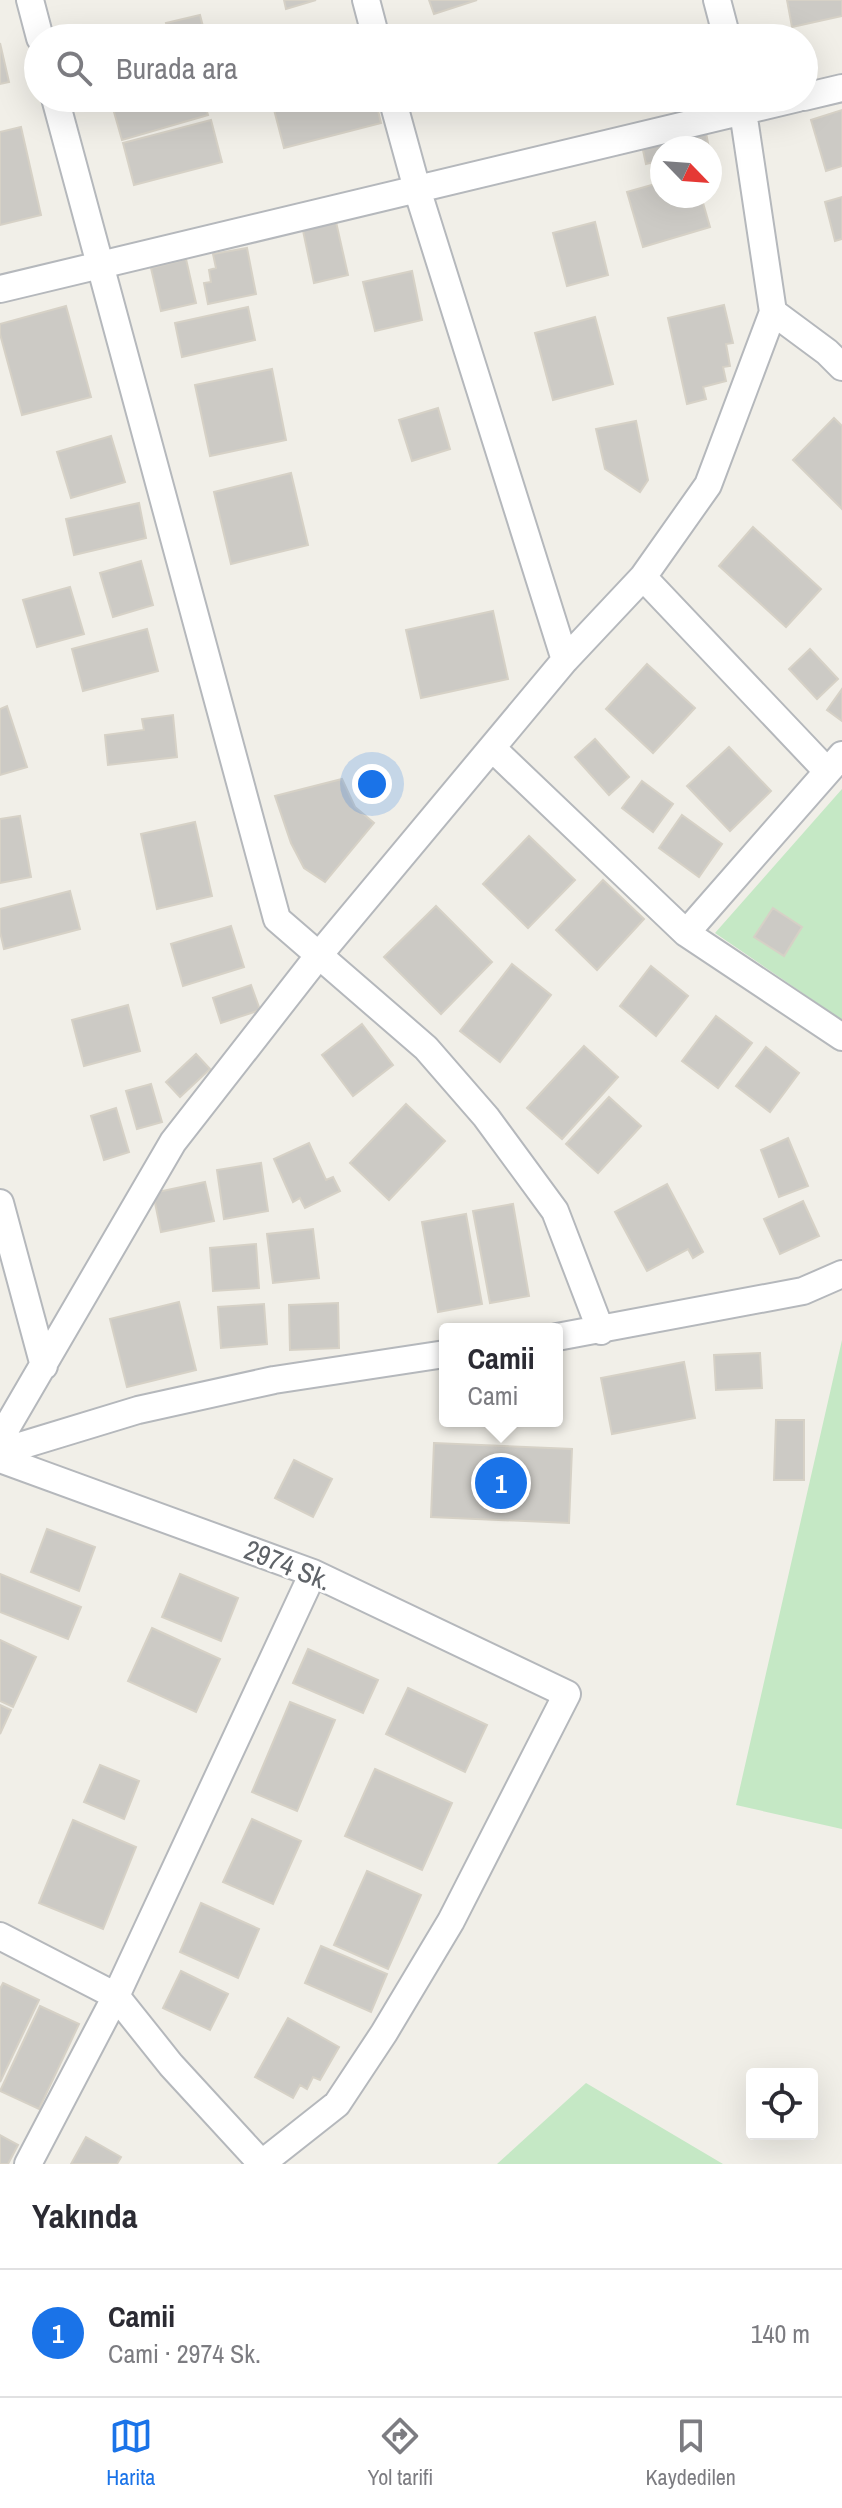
<!DOCTYPE html>
<html lang="tr">
<meta charset="utf-8">
<style>
:root{--surface:#fff;--page:#f2f2f3;--text:#2b2b33;--muted:#7c7c81;--line:#e1e1e2;--accent:#1a73e8}
body{margin:0;font-family:"Archivo Narrow",sans-serif;background:var(--page);color:var(--text)}
.controls{position:absolute;right:24px;bottom:24px;display:grid;overflow:hidden;border-radius:8px;box-shadow:0 8px 32px #0002}
.controls button{width:72px;height:72px;display:grid;place-items:center;padding:0;border:0;border-bottom:2px solid var(--line);background:var(--surface);color:var(--text);font:40px sans-serif}
.compass{position:absolute;left:650px;top:136px;width:72px;height:72px;border-radius:50%;background:var(--surface);box-shadow:0 8px 32px #0002;rotate:115deg}
.you{position:absolute;left:372px;top:784px;width:28px;height:28px;margin:-20px;border:6px solid #fff;border-radius:50%;background:#1a73e8;box-shadow:0 0 0 12px #1a73e833}
.badge{display:grid;place-items:center;width:52px;height:52px;border-radius:50%;background:var(--accent);color:#fff;font-size:26px;font-weight:700}
.pin{position:absolute;translate:-50% -50%;border:4px solid #fff;box-shadow:0 2px 8px #0006}
.popup{position:absolute;left:439px;top:1323px;width:124px;height:104px;box-sizing:border-box;display:grid;place-content:center;border-radius:8px;background:var(--surface);filter:drop-shadow(0 2px 6px #0005);font-size:26px;white-space:nowrap;color:var(--muted)}
.popup b{font-size:30px;color:var(--text)}
.popup::after{content:'';position:absolute;left:50%;top:100%;margin-left:-16px;border:16px solid transparent;border-top-color:var(--surface)}
.list{margin:0;padding:0;list-style:none}
h2{display:flex;justify-content:space-between;align-items:center;height:104px;margin:0;padding:0 32px;font-size:34px}
h2 small{font-size:26px;font-weight:400;color:var(--muted)}
.list li{display:grid;grid-template-columns:52px 1fr auto;gap:24px;align-items:center;box-sizing:border-box;height:128px;padding:0 32px;border-top:2px solid var(--line)}
.list b{display:block;font-size:30px;white-space:nowrap}
.list p{margin:0;font-size:26px;white-space:nowrap;color:var(--muted)}
.list em{font-size:26px;font-style:normal;color:var(--muted)}
.icon{flex:none;width:44px;height:44px;fill:none;stroke:currentColor;stroke-width:2;stroke-linecap:round;stroke-linejoin:round}
.map{position:relative;flex:none;width:842px;height:2164px;overflow:hidden}
.search{position:absolute;background:var(--surface);box-shadow:0 8px 32px #0002;left:24px;right:24px;top:24px;height:88px;display:flex;align-items:center;gap:20px;box-sizing:border-box;padding:0 28px;border-radius:44px;color:var(--muted);font-size:30px}
.sheet{height:232px;background:var(--surface)}
nav{display:flex;justify-content:space-around;align-items:center;box-sizing:border-box;height:112px;border-top:2px solid var(--line);background:var(--surface);font-size:22px;color:var(--muted)}
nav a{display:grid;justify-items:center;gap:4px}
nav .on{color:var(--accent)}
.map>svg:first-child{display:block}
.green{fill:#c5e8c5}
.building{fill:#cccac5;stroke:#d6d1c6;stroke-width:2}
.lines{fill:none;stroke-linecap:round;stroke-linejoin:round}
.minor-casing{stroke:#b5b8bc;stroke-width:30}
.minor{stroke:#fff;stroke-width:26}
.labels{text-anchor:middle;stroke-width:6;stroke-linejoin:round;paint-order:stroke}
.street-label{font-size:28px;fill:#5f6368;stroke:#fff}
</style>
<div class="map">
<svg width="842" height="2164" viewBox="0 0 842 2164">
<rect width="100%" height="100%" fill="#f1efe8"/>
<path class="green" d="M 842,789 L 842,1020 L 715,933 Z
M 842,1340 L 842,1829 L 736,1805 Z
M 586,2083 L 723,2164 L 497,2164 Z"/>
<path class="building" d="M 284,0 L 316,0 L 286,9 Z
M 429,0 L 477,0 L 434,14 Z
M 787,0 L 842,0 L 842,16 L 792,27 Z
M 200,15 L 206,38 L 170,38 L 166,23 Z
M 0,43 L 9,82 L 0,84 Z
M 110,98 L 203,98 L 208,115 L 122,140 Z
M 271,98 L 375,98 L 381,123 L 284,148 Z
M 464,98 L 500,98 L 466,107 Z
M 842,110 L 842,166 L 826,171 L 811,120 Z
M 211,120 L 222,162 L 134,185 L 123,143 Z
M 21,127 L 41,215 L 0,225 L 0,132 Z
M 705,128 L 709,148 L 662,148 L 662,160 L 646,164 L 641,141 Z
M 662,182 L 662,196 L 701,196 L 710,227 L 643,247 L 627,192 Z
M 842,197 L 842,239 L 835,241 L 825,202 Z
M 334,213 L 348,275 L 314,283 L 301,221 Z
M 595,222 L 608,275 L 567,286 L 553,233 Z
M 247,248 L 256,294 L 208,304 L 204,283 L 211,282 L 209,270 L 216,268 L 213,254 Z
M 186,259 L 196,303 L 161,311 L 151,268 Z
M 412,271 L 422,320 L 375,331 L 363,282 Z
M 724,305 L 733,343 L 726,344 L 730,366 L 723,367 L 726,381 L 703,387 L 706,399 L 687,404 L 668,318 Z
M 66,306 L 91,397 L 22,415 L 0,334 L 0,324 Z
M 248,307 L 255,340 L 182,357 L 175,323 Z
M 595,317 L 613,384 L 553,400 L 535,333 Z
M 272,369 L 286,440 L 210,456 L 195,385 Z
M 438,408 L 450,449 L 412,461 L 399,420 Z
M 834,418 L 842,426 L 842,509 L 793,460 Z
M 636,421 L 648,480 L 640,492 L 605,469 L 596,429 Z
M 111,436 L 125,482 L 71,498 L 57,452 Z
M 291,473 L 308,545 L 231,564 L 214,492 Z
M 139,503 L 146,538 L 74,555 L 66,519 Z
M 753,527 L 821,589 L 786,627 L 719,566 Z
M 141,561 L 153,605 L 113,617 L 100,573 Z
M 70,587 L 84,634 L 37,647 L 23,600 Z
M 493,611 L 508,679 L 421,698 L 406,630 Z
M 147,629 L 158,671 L 83,691 L 72,649 Z
M 810,649 L 838,679 L 817,699 L 789,669 Z
M 647,664 L 695,708 L 653,753 L 606,709 Z
M 842,689 L 842,721 L 827,710 Z
M 7,706 L 27,767 L 0,775 L 0,709 Z
M 173,715 L 177,757 L 108,765 L 105,735 L 144,730 L 142,719 Z
M 595,739 L 629,777 L 609,795 L 575,757 Z
M 729,747 L 771,791 L 730,831 L 687,786 Z
M 342,779 L 355,807 L 374,823 L 325,882 L 304,868 L 291,843 L 275,796 Z
M 642,781 L 673,804 L 653,832 L 622,808 Z
M 682,815 L 722,844 L 699,877 L 659,848 Z
M 20,816 L 31,877 L 0,883 L 0,819 Z
M 195,822 L 212,896 L 157,909 L 141,834 Z
M 529,836 L 575,880 L 528,928 L 483,884 Z
M 603,880 L 644,919 L 597,970 L 556,930 Z
M 70,891 L 80,929 L 4,949 L 0,932 L 0,909 Z
M 436,906 L 492,962 L 441,1014 L 384,957 Z
M 773,908 L 802,927 L 784,956 L 754,937 Z
M 231,926 L 244,967 L 183,986 L 171,944 Z
M 512,964 L 551,995 L 500,1062 L 460,1031 Z
M 651,966 L 688,996 L 656,1036 L 620,1006 Z
M 251,985 L 260,1010 L 221,1023 L 213,998 Z
M 128,1005 L 140,1051 L 84,1066 L 72,1020 Z
M 716,1016 L 752,1043 L 718,1088 L 682,1061 Z
M 362,1024 L 393,1065 L 353,1096 L 322,1055 Z
M 584,1046 L 618,1077 L 562,1139 L 527,1108 Z
M 766,1047 L 799,1073 L 770,1112 L 736,1086 Z
M 196,1054 L 210,1069 L 180,1097 L 166,1082 Z
M 151,1084 L 162,1122 L 137,1129 L 126,1091 Z
M 609,1097 L 641,1126 L 598,1173 L 566,1144 Z
M 406,1104 L 445,1141 L 389,1200 L 350,1163 Z
M 116,1108 L 129,1152 L 104,1160 L 91,1116 Z
M 788,1138 L 808,1186 L 779,1197 L 761,1150 Z
M 309,1143 L 326,1180 L 333,1177 L 340,1191 L 305,1208 L 300,1198 L 293,1202 L 274,1159 Z
M 261,1163 L 268,1211 L 224,1219 L 217,1170 Z
M 205,1182 L 214,1221 L 161,1232 L 153,1193 Z
M 667,1184 L 703,1252 L 693,1258 L 688,1249 L 647,1271 L 615,1212 Z
M 803,1201 L 819,1236 L 780,1254 L 764,1219 Z
M 513,1204 L 529,1296 L 490,1303 L 473,1211 Z
M 466,1214 L 482,1304 L 438,1312 L 422,1222 Z
M 313,1229 L 319,1278 L 273,1283 L 267,1234 Z
M 256,1244 L 259,1288 L 213,1291 L 210,1248 Z
M 179,1302 L 196,1370 L 127,1387 L 110,1319 Z
M 338,1303 L 339,1348 L 290,1350 L 289,1305 Z
M 264,1304 L 267,1344 L 221,1348 L 218,1307 Z
M 760,1353 L 762,1388 L 716,1390 L 714,1355 Z
M 684,1362 L 695,1418 L 612,1434 L 601,1378 Z
M 776,1420 L 804,1420 L 804,1480 L 774,1480 Z
M 434,1443 L 572,1449 L 569,1523 L 431,1517 Z
M 294,1460 L 332,1479 L 313,1517 L 275,1498 Z
M 47,1529 L 95,1547 L 79,1591 L 31,1572 Z
M 0,1574 L 81,1607 L 68,1639 L 0,1612 Z
M 180,1574 L 238,1598 L 221,1641 L 162,1617 Z
M 152,1628 L 220,1659 L 196,1712 L 128,1681 Z
M 0,1640 L 36,1657 L 13,1707 L 0,1701 Z
M 308,1649 L 378,1680 L 363,1713 L 293,1683 Z
M 408,1688 L 487,1725 L 465,1772 L 386,1734 Z
M 290,1702 L 335,1720 L 297,1811 L 252,1792 Z
M 0,1705 L 11,1710 L 0,1734 Z
M 100,1765 L 139,1781 L 124,1819 L 84,1802 Z
M 375,1769 L 452,1803 L 422,1870 L 345,1836 Z
M 252,1819 L 301,1841 L 273,1904 L 223,1882 Z
M 73,1820 L 136,1847 L 103,1929 L 39,1903 Z
M 367,1871 L 421,1895 L 388,1969 L 334,1945 Z
M 201,1903 L 259,1929 L 238,1978 L 180,1952 Z
M 321,1946 L 387,1974 L 371,2012 L 305,1983 Z
M 181,1971 L 228,1994 L 210,2030 L 163,2008 Z
M 3,1983 L 39,2000 L 0,2082 L 0,1989 Z
M 40,2006 L 79,2024 L 39,2109 L 0,2091 Z
M 288,2018 L 339,2047 L 320,2080 L 313,2077 L 307,2089 L 300,2085 L 293,2098 L 255,2077 Z
M 0,2135 L 18,2145 L 8,2164 L 0,2164 Z
M 86,2137 L 121,2157 L 117,2164 L 71,2164 Z"/>
<g class="lines">
<defs>
<path id="minor" d="M 30,0 L 40,38
M 366,0 L 376,38
M 717,0 L 727,38
M 804,97 L 842,88
M 55,98 L 277,919 L 426,1048 L 486,1117 L 555,1211 L 601,1331
M 392,98 L 417,189 L 565,660
M 0,289 L 798,98
M 773,312 L 827,352 L 842,367
M 643,577 L 827,771
M 492,748 L 686,933 L 842,1037
M 686,933 L 842,755
M 0,1203 L 44,1366
M 557,1337 L 803,1291 L 842,1274
M 0,1439 L 173,1142 L 319,955 L 565,660 L 643,577 L 708,485 L 773,312 L 741,98
M 0,1452 L 138,1410 L 274,1380 L 445,1354
M 0,1459 L 313,1573 L 567,1694 L 451,1921 L 384,2033 L 337,2104 L 261,2164
M 0,1936 L 116,1996 L 171,2065 L 262,2164
M 28,2164 L 116,1996 L 313,1573"/>
</defs>
<use href="#minor" class="minor-casing"/>
<use href="#minor" class="minor"/>
</g>
<g class="labels">
<g class="street-label">
<text transform="translate(288 1565) rotate(22)" y="10">2974 Sk.</text>
</g>
</g>
</svg>
<div class="controls">
<button><svg class="icon" aria-label="locate" viewBox="0 0 24 24"><circle cx="12" cy="12" r="6"/><path d="M12 2v4M12 18v4M2 12h4M18 12h4"/></svg></button>
</div>
<svg class="compass" viewBox="-18 -18 36 36"><path d="M0-13l5 13h-10z" fill="#e53935"/><path d="M0 13l5-13h-10z" fill="#7c7c81"/></svg>
<div class="you"></div>
<div class="pin badge" style="left:501px;top:1483px">1</div>
<div class="popup"><b>Camii</b>Cami</div>
<div class="search"><svg class="icon" aria-label="search" viewBox="0 0 24 24"><circle cx="10" cy="10" r="6"/><path d="M15 15l6 6"/></svg>Burada ara</div>
</div>
<section class="sheet">
<h2>Yakında<small></small></h2>
<ul class="list">
<li><span class="badge">1</span><div><b>Camii</b><p>Cami · 2974 Sk.</p></div><em>140 m</em></li>
</ul>
</section>
<nav>
<a class="on"><svg class="icon" aria-label="map" viewBox="0 0 24 24"><path d="M3 6l6-2 6 2 6-2v14l-6 2-6-2-6 2zM9 4v14M15 6v14"/></svg>Harita</a>
<a><svg class="icon" aria-label="directions" viewBox="0 0 24 24"><path d="M12 3l9 9-9 9-9-9zM9 14v-3h6M13 9l2 2-2 2"/></svg>Yol tarifi</a>
<a><svg class="icon" aria-label="saved" viewBox="0 0 24 24"><path d="M7 4h10v16l-5-4-5 4z"/></svg>Kaydedilen</a>
</nav>
